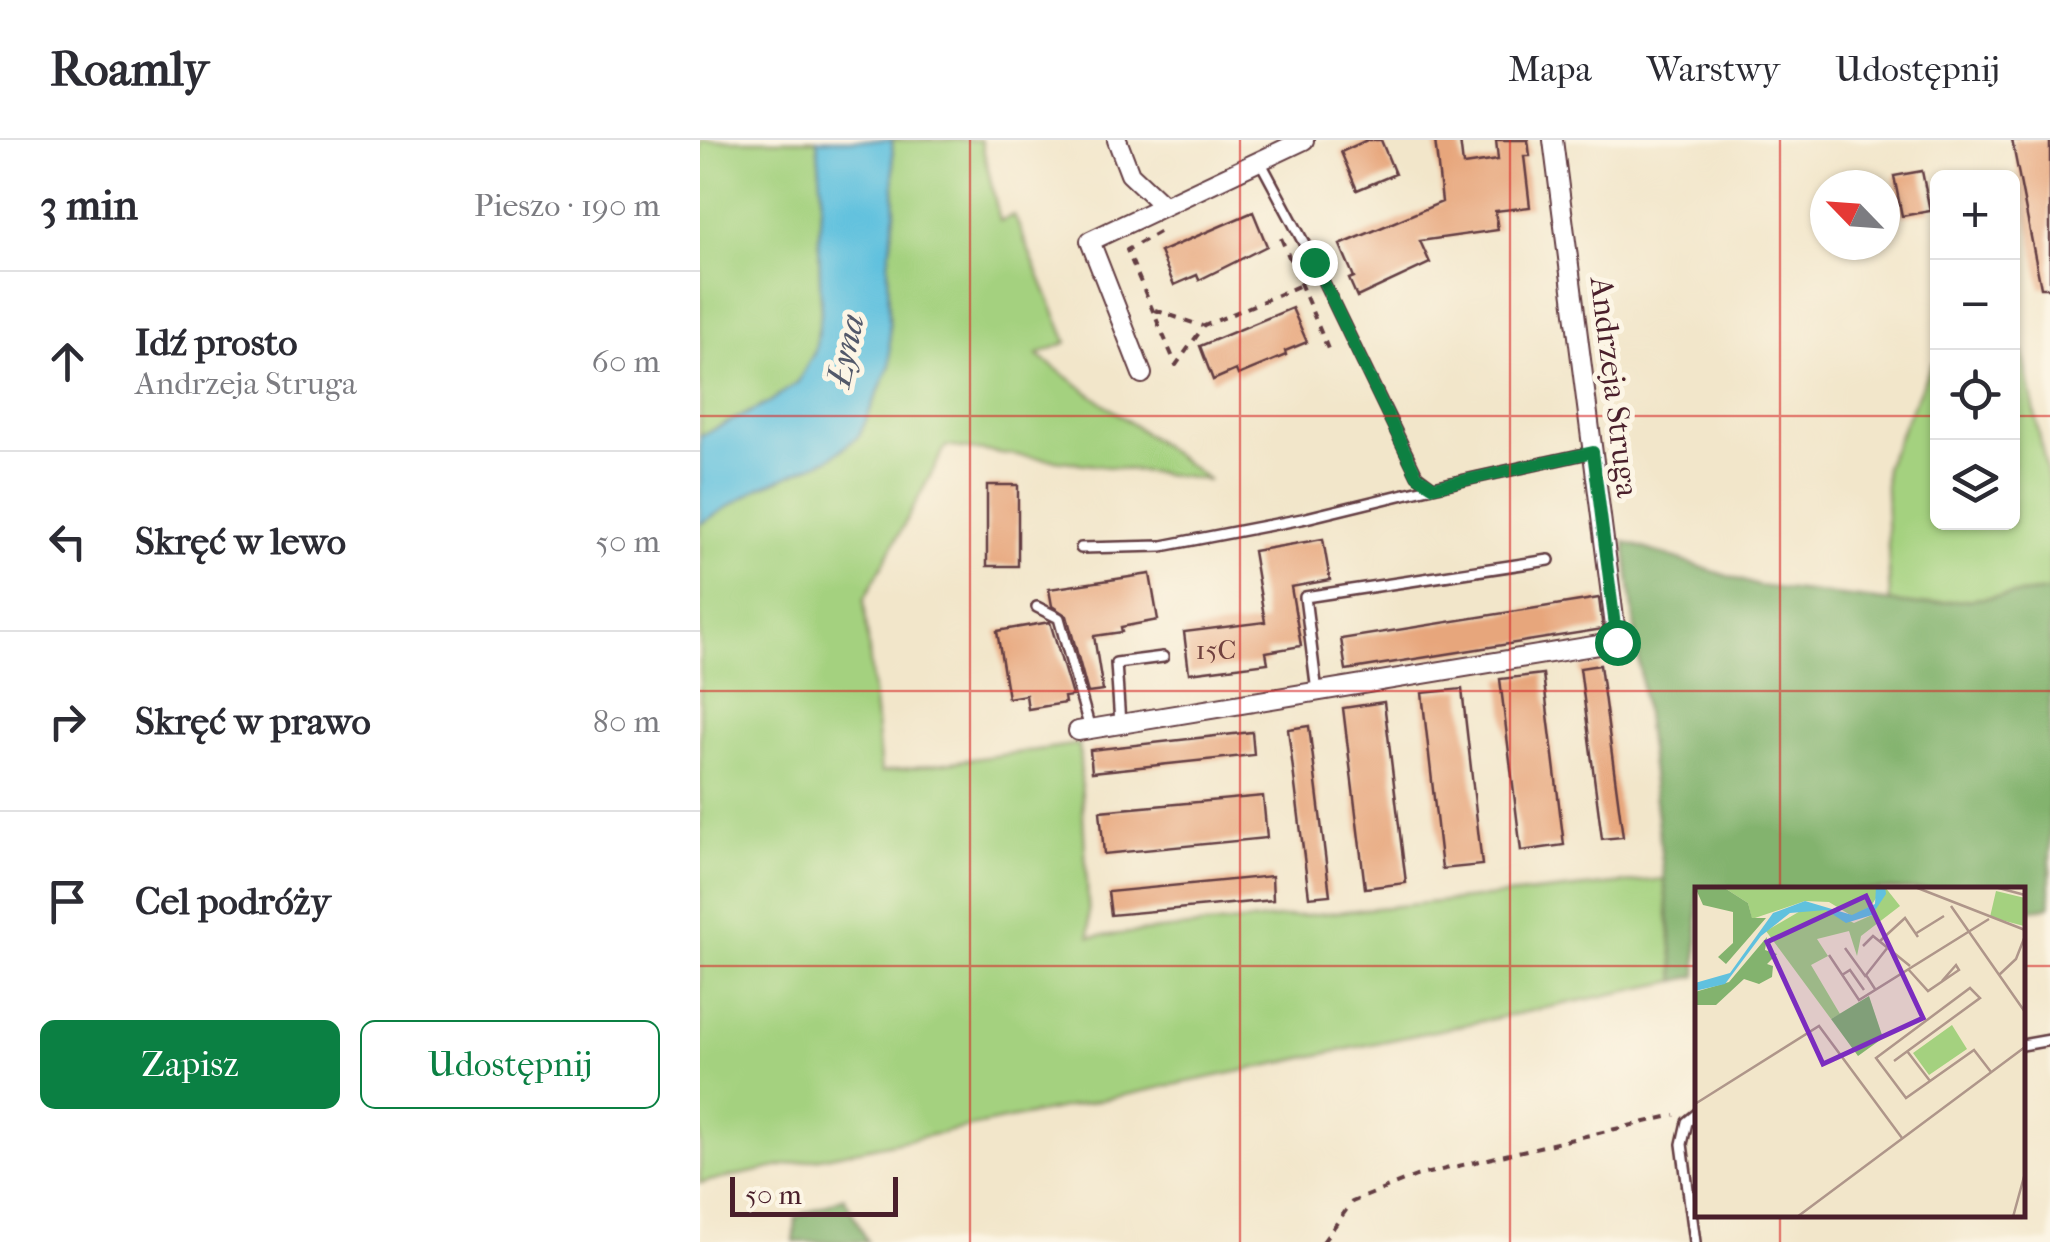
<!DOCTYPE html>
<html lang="pl">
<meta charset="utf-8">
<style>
:root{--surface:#fff;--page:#f2f2f3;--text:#2b2b33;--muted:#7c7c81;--line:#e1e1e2;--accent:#0b8043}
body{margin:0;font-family:"IM FELL French Canon",serif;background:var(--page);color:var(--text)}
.controls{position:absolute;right:30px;top:30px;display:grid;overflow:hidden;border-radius:15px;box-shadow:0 2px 8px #0004}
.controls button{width:90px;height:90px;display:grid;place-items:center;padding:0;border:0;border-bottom:2px solid var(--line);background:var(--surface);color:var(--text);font:50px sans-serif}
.compass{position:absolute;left:1110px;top:30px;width:90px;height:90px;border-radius:50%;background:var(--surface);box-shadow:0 2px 8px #0004;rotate:295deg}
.scale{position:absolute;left:30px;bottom:25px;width:168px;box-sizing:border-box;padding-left:10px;border:5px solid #4a1f2b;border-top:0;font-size:28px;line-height:35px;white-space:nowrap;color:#4a1f2b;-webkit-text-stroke:8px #fcf5e5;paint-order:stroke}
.stop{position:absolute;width:30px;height:30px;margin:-22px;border:8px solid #0b8043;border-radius:50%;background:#fff}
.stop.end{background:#0b8043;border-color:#fff;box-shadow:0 2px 10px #0008}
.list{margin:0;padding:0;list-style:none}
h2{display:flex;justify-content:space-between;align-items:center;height:130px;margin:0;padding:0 40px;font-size:42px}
h2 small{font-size:32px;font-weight:400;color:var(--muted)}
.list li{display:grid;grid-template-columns:65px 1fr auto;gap:30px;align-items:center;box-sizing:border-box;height:180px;padding:0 40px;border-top:2px solid var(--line)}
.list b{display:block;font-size:38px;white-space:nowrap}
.list p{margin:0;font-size:32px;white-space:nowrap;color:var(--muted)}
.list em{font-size:32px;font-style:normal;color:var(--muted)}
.actions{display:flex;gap:20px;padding:30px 40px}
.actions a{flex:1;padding:22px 0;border:2px solid var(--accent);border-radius:15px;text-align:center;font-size:35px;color:var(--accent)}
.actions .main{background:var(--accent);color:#fff}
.icon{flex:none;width:55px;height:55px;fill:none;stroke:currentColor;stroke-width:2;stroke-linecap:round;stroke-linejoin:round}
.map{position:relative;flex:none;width:1350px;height:1102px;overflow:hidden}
header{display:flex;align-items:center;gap:60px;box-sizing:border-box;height:140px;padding:0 50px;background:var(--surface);border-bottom:2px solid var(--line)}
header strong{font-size:48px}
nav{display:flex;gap:55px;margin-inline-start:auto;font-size:35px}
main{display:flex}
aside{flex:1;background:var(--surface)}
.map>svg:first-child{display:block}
.green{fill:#a4d17f;stroke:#777855;stroke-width:2.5}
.forest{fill:#83b36e;stroke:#66694c;stroke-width:2.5}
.water{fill:#60c1de;stroke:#557084;stroke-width:2.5}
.building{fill:#e7a67c}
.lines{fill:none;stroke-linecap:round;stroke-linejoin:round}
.lane-casing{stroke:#633d43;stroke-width:14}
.street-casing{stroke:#633d43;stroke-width:22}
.path{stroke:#633d43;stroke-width:4;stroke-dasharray:8 8;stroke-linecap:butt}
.lane{stroke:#fff;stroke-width:9}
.street{stroke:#fff;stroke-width:18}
.route{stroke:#0b8043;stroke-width:12}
.grid{fill:none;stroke:#d62828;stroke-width:2.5;stroke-opacity:0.55}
.labels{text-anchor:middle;stroke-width:10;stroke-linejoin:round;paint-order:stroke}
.number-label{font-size:28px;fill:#71413f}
.street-label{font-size:32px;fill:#4a1f2b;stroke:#fcf5e5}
.water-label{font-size:35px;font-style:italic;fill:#52586a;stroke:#fcf5e5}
.inset-road{fill:none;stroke:#af968a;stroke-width:2.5}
.view{fill:#7b2cbf;fill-opacity:0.15;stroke:#7b2cbf;stroke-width:5}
.inset-edge{fill:none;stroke:#4a1f2b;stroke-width:5}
</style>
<header>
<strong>Roamly</strong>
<nav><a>Mapa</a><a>Warstwy</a><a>Udostępnij</a></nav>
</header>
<main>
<aside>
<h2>3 min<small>Pieszo · 190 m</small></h2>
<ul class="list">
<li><svg class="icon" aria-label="ahead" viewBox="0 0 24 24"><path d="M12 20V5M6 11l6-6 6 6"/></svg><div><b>Idź prosto</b><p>Andrzeja Struga</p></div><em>60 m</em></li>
<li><svg class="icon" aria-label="left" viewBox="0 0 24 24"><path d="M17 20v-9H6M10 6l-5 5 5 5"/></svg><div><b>Skręć w lewo</b></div><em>50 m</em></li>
<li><svg class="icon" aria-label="right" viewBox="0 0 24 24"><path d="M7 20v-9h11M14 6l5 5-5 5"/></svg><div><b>Skręć w prawo</b></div><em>80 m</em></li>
<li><svg class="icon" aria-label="arrive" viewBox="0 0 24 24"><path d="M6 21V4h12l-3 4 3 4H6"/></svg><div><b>Cel podróży</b></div></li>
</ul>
<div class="actions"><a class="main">Zapisz</a><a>Udostępnij</a></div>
</aside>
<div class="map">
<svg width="1350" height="1102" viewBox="0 0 1350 1102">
<rect width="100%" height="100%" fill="#fcf5e5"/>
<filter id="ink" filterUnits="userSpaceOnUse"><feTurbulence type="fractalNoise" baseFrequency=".01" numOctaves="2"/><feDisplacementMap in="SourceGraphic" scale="20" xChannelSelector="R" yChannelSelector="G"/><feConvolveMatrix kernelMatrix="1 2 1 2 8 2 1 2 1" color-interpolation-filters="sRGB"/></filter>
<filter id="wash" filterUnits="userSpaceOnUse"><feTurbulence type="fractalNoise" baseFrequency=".0048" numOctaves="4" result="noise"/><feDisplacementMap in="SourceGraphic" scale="40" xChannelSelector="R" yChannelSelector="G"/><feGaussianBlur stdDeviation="2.25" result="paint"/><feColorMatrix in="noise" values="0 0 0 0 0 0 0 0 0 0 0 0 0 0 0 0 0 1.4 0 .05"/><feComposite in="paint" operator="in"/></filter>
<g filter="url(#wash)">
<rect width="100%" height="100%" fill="#f2e6ca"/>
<path class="green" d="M 0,0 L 117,0 L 122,52 L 119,98 L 121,174 L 115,211 L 98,242 L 67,264 L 0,296 Z
M 192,0 L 281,0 L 300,81 L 314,75 L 367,202 L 337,215 L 509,340 L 246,306 L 164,460 L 181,632 L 379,604 L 390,797 L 964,739 L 976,841 L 0,1043 L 0,384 L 59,348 L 130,318 L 159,296 L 190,225 L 188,124 L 195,73 Z
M 1323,212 L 1350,349 L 1350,451 L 1219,465 L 1190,462 L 1185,327 L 1232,223 L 1237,223 L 1238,382 L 1312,382 L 1313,213 Z"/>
<path class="forest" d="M 925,402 L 1058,446 L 1219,465 L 1350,451 L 1350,766 L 1323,772 L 1322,750 L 998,750 L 997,836 L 976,841 Z
M 144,1057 L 168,1102 L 94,1102 L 96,1077 Z"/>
<path class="water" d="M 117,0 L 192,0 L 195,73 L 188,124 L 190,225 L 159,296 L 130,318 L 59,348 L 0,384 L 0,296 L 67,264 L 98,242 L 115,211 L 121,174 L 119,98 L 122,52 Z"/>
<g id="blocks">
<path class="building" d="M 667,0 L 681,0 L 695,34 L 657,50 L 641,12 Z
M 735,0 L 760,0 L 763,25 L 798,20 L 796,0 L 828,0 L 830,16 L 824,16 L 830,67 L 795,71 L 798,90 L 720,101 L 730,123 L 657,157 L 649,139 L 654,137 L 640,105 L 742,62 Z
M 1312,0 L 1350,0 L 1350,148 L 1341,148 Z
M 1222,31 L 1230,71 L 1202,76 L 1194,36 Z
M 553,72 L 567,106 L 499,140 L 497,135 L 474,145 L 460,112 Z
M 592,168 L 607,202 L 585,211 L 586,215 L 538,235 L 536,230 L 513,240 L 500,206 Z
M 287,345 L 318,345 L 318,426 L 287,426 Z
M 623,399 L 630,440 L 591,447 L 601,506 L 566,512 L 568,523 L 489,533 L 484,492 L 565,482 L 553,411 Z
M 450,434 L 458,480 L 421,487 L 422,492 L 394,496 L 403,551 L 388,553 L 367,476 L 352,466 L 349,449 Z
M 899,458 L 903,489 L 646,530 L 641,499 Z
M 350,482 L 372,556 L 364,557 L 365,563 L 328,569 L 326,555 L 308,558 L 297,491 Z
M 900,525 L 923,697 L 902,699 L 880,528 Z
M 843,534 L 864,705 L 821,711 L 800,539 Z
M 762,549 L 782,725 L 742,729 L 722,553 Z
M 684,562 L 706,743 L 665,748 L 643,568 Z
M 609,586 L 630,755 L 609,757 L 588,589 Z
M 552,592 L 554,615 L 392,632 L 390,610 Z
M 563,656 L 567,698 L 404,714 L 400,671 Z
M 572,736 L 573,760 L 411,775 L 408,752 Z"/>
</g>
</g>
<g filter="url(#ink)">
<use href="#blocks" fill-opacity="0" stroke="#633d43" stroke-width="2.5"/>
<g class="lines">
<defs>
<path id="lane" d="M 560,21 L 614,122 L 717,335 L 733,347 L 893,312
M 381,408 L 462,406 L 602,379 L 733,347
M 337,467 L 359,478 L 390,589
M 617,552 L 605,457 L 849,420
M 420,584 L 416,523 L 463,517
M 1322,905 L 1350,900
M 995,1102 L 982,1004 L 987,982 L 998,973"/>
<path id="street" d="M 417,0 L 430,34 L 463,65
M 442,234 L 390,101 L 604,0
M 378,591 L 917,502 L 853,0"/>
</defs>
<use href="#lane" class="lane-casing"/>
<use href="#street" class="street-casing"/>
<path class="path" d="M 459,92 L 427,110 L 476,225 L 504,186 L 601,145
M 581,98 L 628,209
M 455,170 L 502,186
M 623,1102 L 652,1062 L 716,1036 L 975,975"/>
<use href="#lane" class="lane"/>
<use href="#street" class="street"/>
</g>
</g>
<g class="lines" filter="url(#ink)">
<path class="route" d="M 614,122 L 717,336 L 734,347 L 893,312 L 917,502"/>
</g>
<path class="grid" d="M 270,0 L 270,1102M 540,0 L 540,1102M 810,0 L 810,1102M 1080,0 L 1080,750M 0,276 L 1238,276M 1312,276 L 1350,276M 0,551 L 1350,551M 0,826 L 998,826M 1322,826 L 1350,826M 1080,1074 L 1080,1102"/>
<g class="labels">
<g class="number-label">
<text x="516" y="519">15C</text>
</g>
<g class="street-label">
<text transform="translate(915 247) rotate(83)" y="11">Andrzeja Struga</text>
</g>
<g class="water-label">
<text transform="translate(145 210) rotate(-78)" y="12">Łyna</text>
</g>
</g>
<g transform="translate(995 747)">
<rect width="330" height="330" fill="#f2e6ca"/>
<path d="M 28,0 L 181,0 L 183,8 L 176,19 L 157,29 L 134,15 L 110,14 L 57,32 L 53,16 ZM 190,0 L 205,19 L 166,49 L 162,69 L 154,44 L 122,52 L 133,69 L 116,78 L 145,127 L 136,132 L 71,44 L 107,23 L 132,23 L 159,36 L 177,28 ZM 301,4 L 330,11 L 329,39 L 295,30 ZM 257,138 L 272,162 L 234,188 L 218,166 Z" fill="#a4d17f"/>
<path d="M 0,0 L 28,0 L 53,16 L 57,31 L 71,31 L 31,77 L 23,70 L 38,56 L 38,25 L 8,18 ZM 72,50 L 70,63 L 82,67 L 72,77 L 78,79 L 77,90 L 64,97 L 49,92 L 21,118 L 0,118 L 0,105 L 34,95 ZM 174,109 L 188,151 L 163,169 L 136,132 Z" fill="#83b36e"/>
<path d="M 181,0 L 190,0 L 191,7 L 177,28 L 151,36 L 131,23 L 95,26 L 66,49 L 30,97 L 0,104 L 0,96 L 35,86 L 78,26 L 110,14 L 157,28 L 180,17 Z" fill="#60c1de"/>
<path class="inset-road" d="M 220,0 L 330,43M 300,0 L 330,8M 256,19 L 330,125M 220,47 L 249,29M 185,54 L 210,31 L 223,50M 168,59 L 178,49 L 215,79M 150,61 L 171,90M 134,68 L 164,113 L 294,32M 213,82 L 233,104 L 264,83 L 261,78 L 247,94M 147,88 L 155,83 L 169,103M 304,88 L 321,72 L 330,49M 180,102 L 171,88 L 193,60M 212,164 L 235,194M 199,174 L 285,111 L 275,101 L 181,171 L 211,211 L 279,163 L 296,185M 0,217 L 124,139 L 207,251M 102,330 L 330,160M 318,330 L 330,286"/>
<path class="view" d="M 171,9 L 228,131 L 128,177 L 72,55 Z"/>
<rect width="330" height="330" class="inset-edge"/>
</g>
</svg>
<div class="controls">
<button>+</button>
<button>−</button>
<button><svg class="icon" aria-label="locate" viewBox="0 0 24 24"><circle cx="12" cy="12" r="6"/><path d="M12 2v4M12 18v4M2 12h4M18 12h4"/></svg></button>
<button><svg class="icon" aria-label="layers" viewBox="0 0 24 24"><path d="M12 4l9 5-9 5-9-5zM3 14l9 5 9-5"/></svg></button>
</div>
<svg class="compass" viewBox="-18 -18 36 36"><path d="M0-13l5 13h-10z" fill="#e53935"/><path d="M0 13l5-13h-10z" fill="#7c7c81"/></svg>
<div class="scale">50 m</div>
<div class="stop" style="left:917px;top:502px"></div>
<div class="stop end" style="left:614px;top:122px"></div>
</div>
</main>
